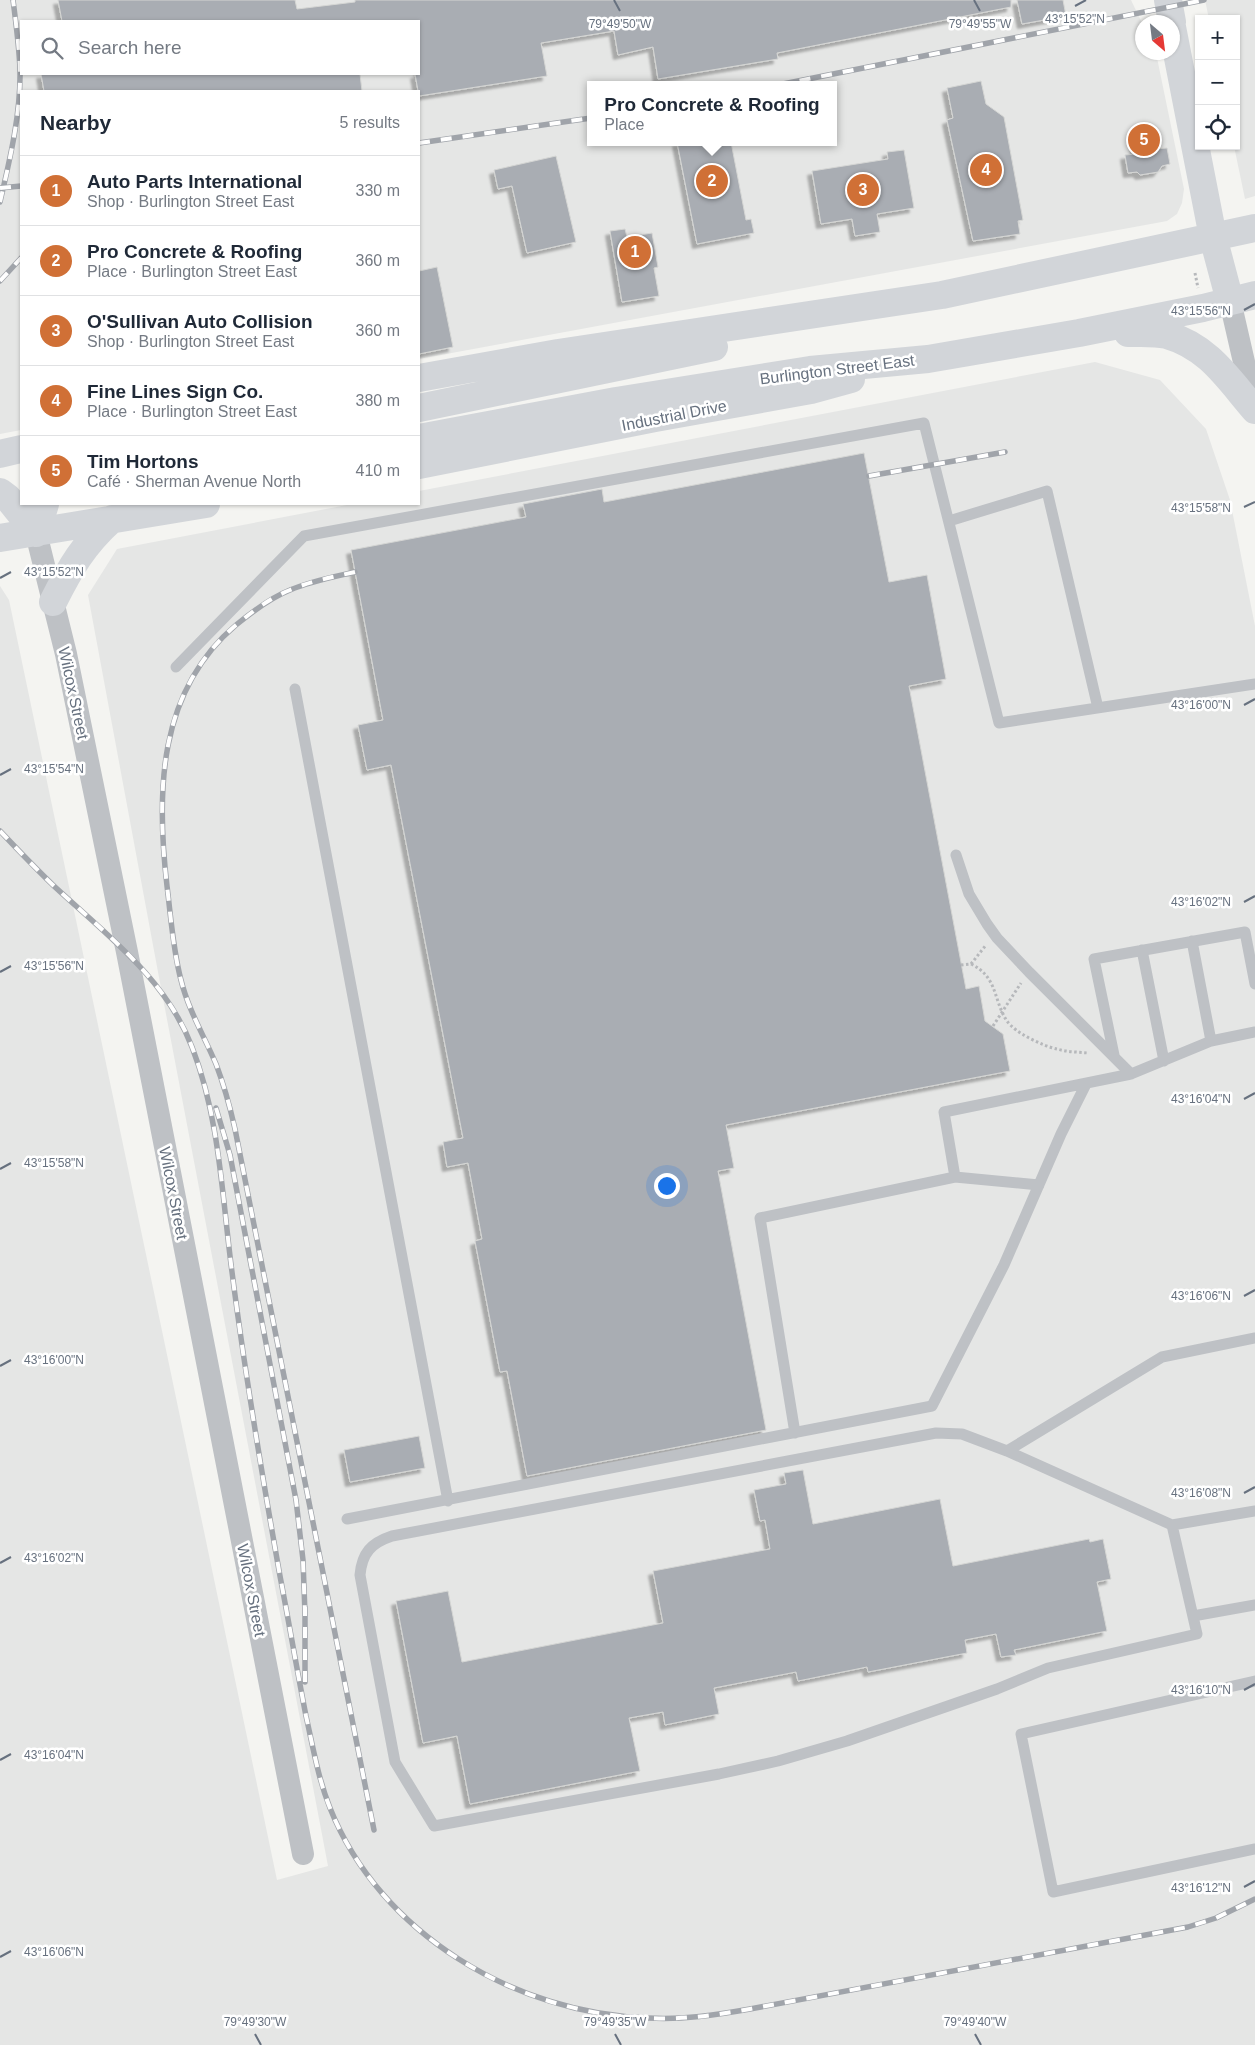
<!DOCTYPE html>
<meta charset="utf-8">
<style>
:root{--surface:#fff;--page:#f6f6f7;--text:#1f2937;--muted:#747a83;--line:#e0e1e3;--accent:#d07036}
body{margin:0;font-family:Arial,sans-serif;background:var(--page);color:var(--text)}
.controls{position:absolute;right:15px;top:15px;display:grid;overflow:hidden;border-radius:0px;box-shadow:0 1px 4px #0004}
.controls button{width:45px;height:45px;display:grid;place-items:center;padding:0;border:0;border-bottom:1px solid var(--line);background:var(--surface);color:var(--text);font:25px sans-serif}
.compass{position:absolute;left:1135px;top:15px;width:45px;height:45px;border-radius:50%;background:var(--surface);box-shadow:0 1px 4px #0004;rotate:152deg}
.you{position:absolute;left:666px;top:1185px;width:18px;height:18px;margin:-12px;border:4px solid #fff;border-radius:50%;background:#1a73e8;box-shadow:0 0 0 8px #1a73e833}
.badge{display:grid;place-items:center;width:32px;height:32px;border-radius:50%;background:var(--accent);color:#fff;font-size:16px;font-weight:700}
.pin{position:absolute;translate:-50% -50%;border:2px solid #fff;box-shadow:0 1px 5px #0006}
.popup{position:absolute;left:587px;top:81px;width:250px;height:65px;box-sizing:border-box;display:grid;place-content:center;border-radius:0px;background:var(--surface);filter:drop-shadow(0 1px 4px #0005);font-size:16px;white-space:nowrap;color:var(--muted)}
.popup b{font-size:19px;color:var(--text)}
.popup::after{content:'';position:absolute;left:50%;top:100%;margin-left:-10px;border:10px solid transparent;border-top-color:var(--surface)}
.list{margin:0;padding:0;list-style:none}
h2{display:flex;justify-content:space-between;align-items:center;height:65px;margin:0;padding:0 20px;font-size:21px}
h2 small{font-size:16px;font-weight:400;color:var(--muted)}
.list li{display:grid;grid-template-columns:32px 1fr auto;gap:15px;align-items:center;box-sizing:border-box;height:70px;padding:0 20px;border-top:1px solid var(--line)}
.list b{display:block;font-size:19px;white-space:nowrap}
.list p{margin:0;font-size:16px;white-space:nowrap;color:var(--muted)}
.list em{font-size:16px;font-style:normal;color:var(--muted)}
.icon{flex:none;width:28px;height:28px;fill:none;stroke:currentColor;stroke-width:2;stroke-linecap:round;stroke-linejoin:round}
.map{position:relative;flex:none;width:1255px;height:2045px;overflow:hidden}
.search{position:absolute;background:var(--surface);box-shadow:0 1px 4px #0004;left:20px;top:20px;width:400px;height:55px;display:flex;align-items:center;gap:12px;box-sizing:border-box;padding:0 18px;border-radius:0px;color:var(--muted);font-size:19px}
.panel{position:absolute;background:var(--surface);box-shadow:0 1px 4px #0004;left:20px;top:90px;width:400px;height:415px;border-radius:0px}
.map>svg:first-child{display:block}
.built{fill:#e5e6e5;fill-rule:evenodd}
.building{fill:#a9adb3;stroke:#d5d6d4;filter:url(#shadow)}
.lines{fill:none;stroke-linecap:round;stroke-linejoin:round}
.path{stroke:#b6b8bb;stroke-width:3;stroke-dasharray:2.5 2.5;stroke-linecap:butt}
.lane{stroke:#bec1c5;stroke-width:11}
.street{stroke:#bec1c5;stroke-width:22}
.secondary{stroke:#d2d5d9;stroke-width:28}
.rail-casing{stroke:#a0a4aa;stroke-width:5.5}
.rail{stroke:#fff;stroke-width:4;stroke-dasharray:11;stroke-linecap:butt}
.ticks{fill:none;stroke:#67717f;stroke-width:2}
.labels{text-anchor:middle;stroke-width:5;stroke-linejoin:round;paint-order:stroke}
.street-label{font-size:16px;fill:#67717f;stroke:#fff}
.ticks-label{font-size:12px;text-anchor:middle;fill:#67717f;stroke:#fff;stroke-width:5;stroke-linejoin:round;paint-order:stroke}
</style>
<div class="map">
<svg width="1255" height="2045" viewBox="0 0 1255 2045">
<defs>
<filter id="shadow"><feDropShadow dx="-4.5" dy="4.5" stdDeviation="1" flood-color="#0004"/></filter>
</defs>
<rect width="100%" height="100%" fill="#f4f4f1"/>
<path class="built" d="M 0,0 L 1131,0 L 1142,23 L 1142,52 L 1156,53 L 1184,189 L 1182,203 L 1177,214 L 1167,221 L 419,359 L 419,91 L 21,91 L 21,430 L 0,434 ZM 21,21 L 419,21 L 419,74 L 21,74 ZM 591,85 L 833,85 L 833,142 L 591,142 Z
M 1205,0 L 1255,0 L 1255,196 L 1245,199 L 1234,146 L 1236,146 L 1236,19 L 1209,19 Z
M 1095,362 L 1160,380 L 1206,429 L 1230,500 L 1255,626 L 1255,2045 L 0,2045 L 0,586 L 9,600 L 277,1880 L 328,1866 L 158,972 L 88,595 L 117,549 L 352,504 L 419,504 L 419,491 Z"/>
<path class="building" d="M 58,0 L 295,0 L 297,9 L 355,2 L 355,0 L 1011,0 L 1011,7 L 777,53 L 778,59 L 658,79 L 653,47 L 618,55 L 614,31 L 541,43 L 547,76 L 419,96 L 415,74 L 419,74 L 419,21 L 62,21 Z
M 1017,0 L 1063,0 L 1066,16 L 1022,24 Z
M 41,74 L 360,74 L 362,91 L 44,91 Z
M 981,81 L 986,104 L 1004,117 L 1023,220 L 1018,221 L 1020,234 L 973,241 L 947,120 L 953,118 L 947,88 Z
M 1152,133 L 1155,149 L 1167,148 L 1170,164 L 1162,166 L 1158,172 L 1140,175 L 1137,172 L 1128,173 L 1125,155 L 1136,154 L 1134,136 Z
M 677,142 L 731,142 L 746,220 L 751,219 L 754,233 L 697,244 Z
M 904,150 L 914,208 L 877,214 L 880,232 L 855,236 L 852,219 L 821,224 L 812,171 L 888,159 L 887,152 Z
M 556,156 L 576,242 L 527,253 L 512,186 L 498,189 L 494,170 Z
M 625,229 L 627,237 L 652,233 L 658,267 L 654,268 L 659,296 L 622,302 L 610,231 Z
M 437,267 L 453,347 L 419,354 L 419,271 Z
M 864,453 L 889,582 L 927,575 L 946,679 L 909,686 L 966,989 L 979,986 L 985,1021 L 1003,1034 L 1010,1071 L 726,1125 L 734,1168 L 718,1171 L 766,1430 L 527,1476 L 507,1371 L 500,1372 L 475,1241 L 482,1239 L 468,1163 L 447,1167 L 443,1142 L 463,1138 L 391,765 L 367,770 L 358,725 L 383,720 L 351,550 L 526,517 L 523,504 L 602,489 L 604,502 Z
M 419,1436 L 425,1468 L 350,1482 L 344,1450 Z
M 803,1470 L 813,1524 L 940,1499 L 953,1566 L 1089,1539 L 1090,1542 L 1103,1539 L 1111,1579 L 1097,1582 L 1107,1631 L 1014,1650 L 1016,1655 L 1001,1657 L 996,1634 L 965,1640 L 967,1653 L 868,1672 L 867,1667 L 798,1681 L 796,1672 L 714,1688 L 719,1714 L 665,1725 L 663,1712 L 629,1718 L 640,1771 L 470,1804 L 457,1736 L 423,1743 L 396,1601 L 448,1591 L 462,1662 L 663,1623 L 653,1571 L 770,1549 L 765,1520 L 760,1521 L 754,1490 L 786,1484 L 784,1473 Z"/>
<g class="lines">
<path class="path" d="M 1195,273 L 1198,288
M 971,964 L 986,945
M 961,965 L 971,964 C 998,977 993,1000 1007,1021 C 1015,1033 1043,1046 1057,1049 C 1067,1052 1078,1052 1088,1053
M 993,1026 L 1021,983"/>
<path class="lane" d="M 949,521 L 1047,491 L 1098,708
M 176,667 L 304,536 L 924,423 L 999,723 L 1255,684
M 295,689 L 448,1501
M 956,855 L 969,894 L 987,924 L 997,938 L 1029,972 L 1131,1074
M 1192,941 L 1211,1041
M 1142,950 L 1164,1061
M 1114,1055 L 1094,959 L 1245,932 L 1255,984
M 955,1177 L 1039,1185
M 795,1433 L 760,1218 L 955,1177 L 944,1112 L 1131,1074 L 1211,1041 L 1255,1032
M 1007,1451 L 1162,1357 L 1255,1338
M 347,1519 L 932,1406 L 1004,1265 L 1061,1134 L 1086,1084
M 1172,1525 L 1197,1634 L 1048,1668 L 997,1689 L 847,1741 L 778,1761 L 719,1774 L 434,1826 L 395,1762 L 360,1575 C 362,1553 371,1543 392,1536 L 936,1433 L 962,1434 L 1007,1451 L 1172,1525 L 1255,1511
M 1193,1616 L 1255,1605
M 1255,1681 L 1021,1734 L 1053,1892 L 1255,1849"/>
<path class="street" d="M 1230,301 L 1255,410
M 36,533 L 66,654 L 127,952 L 303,1854"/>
<path class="secondary" d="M 1168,0 L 1172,22
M 1172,27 L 1213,237 L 1230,301
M 1128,333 C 1140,333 1155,332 1167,335 C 1209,347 1228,379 1255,410
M 419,378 L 558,353 L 942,295 L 1255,228
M 419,408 L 714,347
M 419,438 L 616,401 L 810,370 L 928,359 L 1079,333 L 1203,308 L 1255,295
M 0,454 L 21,449
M 419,465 L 655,418 L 811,390 L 851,379
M 0,492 L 8,498 L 36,533
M 36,533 L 45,504
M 0,538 L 206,504
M 53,602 C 70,568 84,544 112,519"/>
<defs>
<path id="rail" d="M 778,85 L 1204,0
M 419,143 L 591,118
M 0,188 L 21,186
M 0,202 C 10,159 21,113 20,69 C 19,46 16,23 13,0
M 0,281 L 21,258
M 869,476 L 1005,452
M 355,572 C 333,577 311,581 290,590 C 270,598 253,611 236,625 C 158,691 156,792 167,886 C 171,918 173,950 181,980 C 188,1009 204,1036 216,1064 C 224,1085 230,1107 235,1129 L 374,1830
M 0,831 C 18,850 36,869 55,887 C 107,935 166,979 192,1047 C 220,1119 222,1197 232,1272 C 245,1374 262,1475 280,1576 C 289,1623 297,1670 306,1716 C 313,1747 318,1778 330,1808 C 380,1934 516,2014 648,2018 C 683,2020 716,2015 750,2009 L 1188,1927 L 1216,1918 L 1255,1899
M 216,1108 L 230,1155 L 296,1500 L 303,1560 L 305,1614
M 305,1682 L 305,1607"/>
</defs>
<use href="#rail" class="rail-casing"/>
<use href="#rail" class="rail"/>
</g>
<path class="ticks" d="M 614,0 L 620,11M 974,0 L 980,11M 1075,6 L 1086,0M 1244,310 L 1255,304M 1244,507 L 1255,502M 0,578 L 11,572M 1244,705 L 1255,699M 0,775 L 11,769M 1244,902 L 1255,896M 0,972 L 11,966M 1244,1099 L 1255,1093M 0,1169 L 11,1163M 1244,1296 L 1255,1290M 0,1366 L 11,1360M 1244,1493 L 1255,1487M 0,1563 L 11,1557M 1244,1690 L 1255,1684M 0,1760 L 11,1754M 1244,1887 L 1255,1881M 0,1957 L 11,1951M 255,2034 L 261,2045M 615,2034 L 621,2045M 975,2034 L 981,2045"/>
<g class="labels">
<g class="street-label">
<text transform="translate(837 369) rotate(-7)" y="6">Burlington Street East</text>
<text transform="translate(674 415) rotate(-11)" y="6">Industrial Drive</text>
<text transform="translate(74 693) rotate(78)" y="6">Wilcox Street</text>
<text transform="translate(174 1193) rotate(79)" y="6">Wilcox Street</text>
<text transform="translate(252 1590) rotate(79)" y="6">Wilcox Street</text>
</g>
</g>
<g class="ticks-label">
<text x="1075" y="23">43°15'52"N</text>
<text x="980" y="28">79°49'55"W</text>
<text x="620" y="28">79°49'50"W</text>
<text x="1201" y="315">43°15'56"N</text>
<text x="1201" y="512">43°15'58"N</text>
<text x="54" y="576">43°15'52"N</text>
<text x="1201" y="709">43°16'00"N</text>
<text x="54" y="773">43°15'54"N</text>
<text x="1201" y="906">43°16'02"N</text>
<text x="54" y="970">43°15'56"N</text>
<text x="1201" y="1103">43°16'04"N</text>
<text x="54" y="1167">43°15'58"N</text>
<text x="1201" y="1300">43°16'06"N</text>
<text x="54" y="1364">43°16'00"N</text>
<text x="1201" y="1497">43°16'08"N</text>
<text x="54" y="1562">43°16'02"N</text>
<text x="1201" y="1694">43°16'10"N</text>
<text x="54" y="1759">43°16'04"N</text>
<text x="1201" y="1892">43°16'12"N</text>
<text x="54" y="1956">43°16'06"N</text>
<text x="255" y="2026">79°49'30"W</text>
<text x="615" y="2026">79°49'35"W</text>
<text x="975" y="2026">79°49'40"W</text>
</g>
</svg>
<div class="controls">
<button>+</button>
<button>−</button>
<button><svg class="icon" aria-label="locate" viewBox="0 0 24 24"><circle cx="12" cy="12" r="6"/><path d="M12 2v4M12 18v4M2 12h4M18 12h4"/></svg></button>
</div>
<svg class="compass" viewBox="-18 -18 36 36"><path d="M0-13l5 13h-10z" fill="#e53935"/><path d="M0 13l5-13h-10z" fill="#747a83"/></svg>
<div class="you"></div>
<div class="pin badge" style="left:635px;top:252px">1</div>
<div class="pin badge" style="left:712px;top:181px">2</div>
<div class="popup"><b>Pro Concrete &amp; Roofing</b>Place</div>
<div class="pin badge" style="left:863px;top:190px">3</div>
<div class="pin badge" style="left:986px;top:170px">4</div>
<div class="pin badge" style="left:1144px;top:140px">5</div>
<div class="search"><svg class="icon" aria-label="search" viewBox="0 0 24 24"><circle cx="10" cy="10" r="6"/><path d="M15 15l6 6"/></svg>Search here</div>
<section class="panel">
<h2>Nearby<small>5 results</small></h2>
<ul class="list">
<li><span class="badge">1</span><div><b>Auto Parts International</b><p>Shop · Burlington Street East</p></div><em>330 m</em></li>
<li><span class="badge">2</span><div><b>Pro Concrete &amp; Roofing</b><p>Place · Burlington Street East</p></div><em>360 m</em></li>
<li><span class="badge">3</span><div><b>O'Sullivan Auto Collision</b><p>Shop · Burlington Street East</p></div><em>360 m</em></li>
<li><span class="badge">4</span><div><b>Fine Lines Sign Co.</b><p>Place · Burlington Street East</p></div><em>380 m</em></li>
<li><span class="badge">5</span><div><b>Tim Hortons</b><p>Café · Sherman Avenue North</p></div><em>410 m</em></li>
</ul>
</section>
</div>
